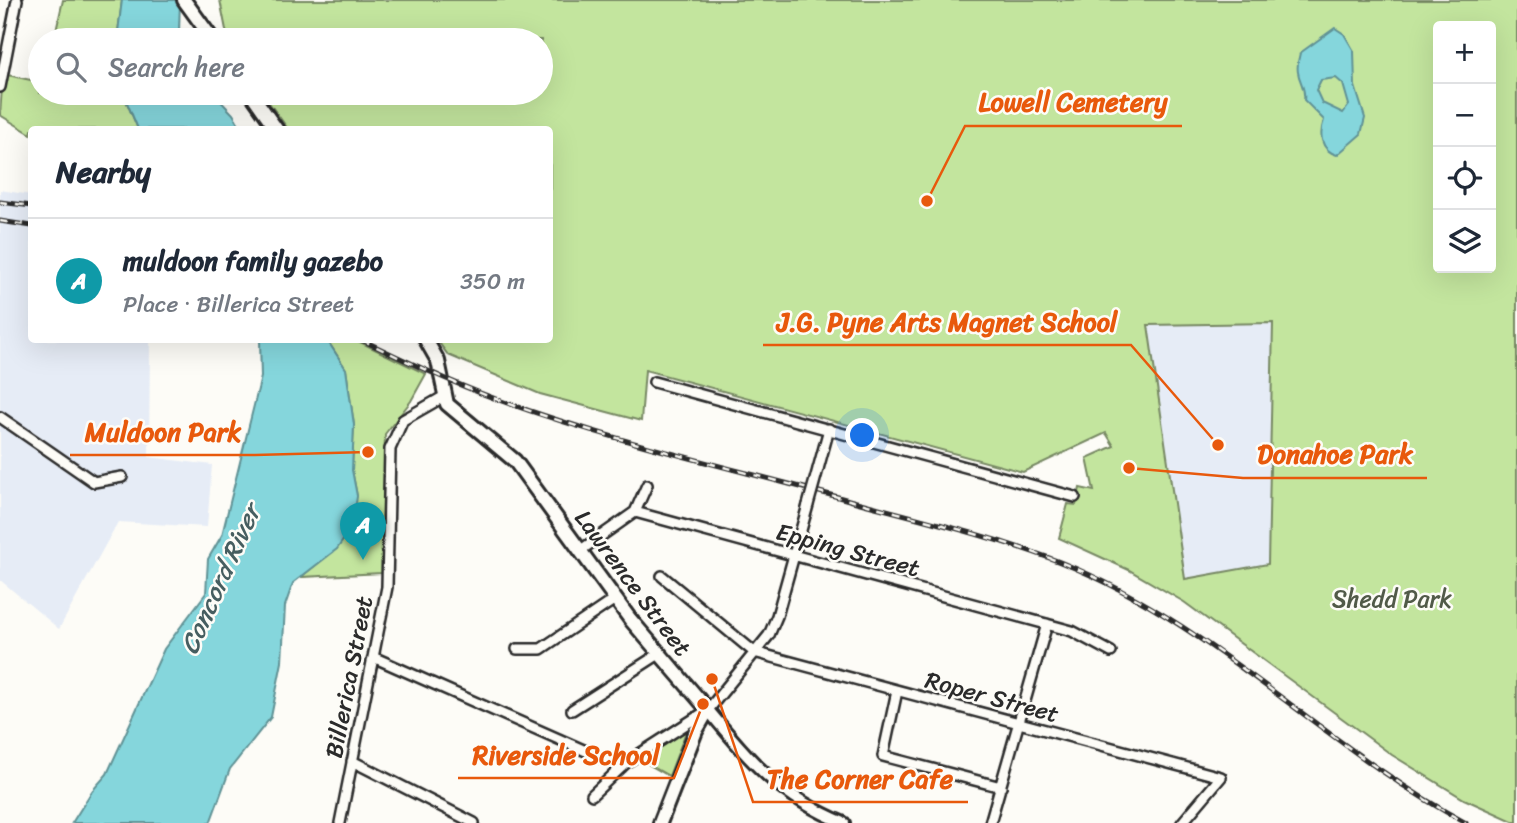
<!DOCTYPE html>
<meta charset="utf-8">
<style>
:root{--surface:#fff;--page:#f6f6f7;--text:#1f2937;--muted:#747a83;--line:#e0e1e3;--accent:#db2777}
body{margin:0;font-family:Sriracha,sans-serif;background:var(--page);color:var(--text)}
.controls{position:absolute;right:21px;top:21px;display:grid;overflow:hidden;border-radius:7px;box-shadow:0 7px 28px #0002}
.controls button{width:63px;height:63px;display:grid;place-items:center;padding:0;border:0;border-bottom:2px solid var(--line);background:var(--surface);color:var(--text);font:35px sans-serif}
.you{position:absolute;left:863px;top:436px;width:24px;height:24px;margin:-18px;border:5px solid #fff;border-radius:50%;background:#1a73e8;box-shadow:0 0 0 10px #1a73e833}
.badge{display:grid;place-items:center;width:46px;height:46px;border-radius:50%;background:var(--accent);color:#fff;font-size:23px;font-weight:700}
.pin{position:absolute;translate:-50% -58px;filter:drop-shadow(0 2px 4px #0008)}
.pin::after{content:'';position:absolute;top:37px;width:24px;height:21px;background:inherit;clip-path:polygon(0 0,100% 0,50% 100%)}
.list{margin:0;padding:0;list-style:none}
h2{display:flex;justify-content:space-between;align-items:center;height:91px;margin:0;padding:0 28px;font-size:30px}
h2 small{font-size:23px;font-weight:400;color:var(--muted)}
.list li{display:grid;grid-template-columns:46px 1fr auto;gap:21px;align-items:center;box-sizing:border-box;height:126px;padding:0 28px;border-top:2px solid var(--line)}
.list b{display:block;font-size:26px;white-space:nowrap}
.list p{margin:0;font-size:23px;white-space:nowrap;color:var(--muted)}
.list em{font-size:23px;font-style:normal;color:var(--muted)}
.icon{flex:none;width:38px;height:38px;fill:none;stroke:currentColor;stroke-width:2;stroke-linecap:round;stroke-linejoin:round}
.map{position:relative;flex:none;width:1517px;height:823px;overflow:hidden}
.search{position:absolute;background:var(--surface);box-shadow:0 7px 28px #0002;left:28px;top:28px;width:525px;height:77px;display:flex;align-items:center;gap:18px;box-sizing:border-box;padding:0 24px;border-radius:38px;color:var(--muted);font-size:26px}
.panel{position:absolute;background:var(--surface);box-shadow:0 7px 28px #0002;left:28px;top:126px;width:525px;height:217px;border-radius:7px}
.map>svg:first-child{display:block}
.built{fill:#e6ecf6}
.green{fill:#c3e59e;stroke:#778864;stroke-width:2;fill-rule:evenodd}
.water{fill:#85d6dc;stroke:#619295;stroke-width:2;fill-rule:evenodd}
.lines{fill:none;stroke-linecap:round;stroke-linejoin:round}
.minor-casing{stroke:#2b2b2b;stroke-width:14}
.tertiary-casing{stroke:#2b2b2b;stroke-width:16}
.secondary-casing{stroke:#2b2b2b;stroke-width:18}
.minor{stroke:#fdfcf7;stroke-width:9}
.tertiary{stroke:#fdfcf7;stroke-width:10}
.secondary{stroke:#fdfcf7;stroke-width:12}
.rail-casing{stroke:#2b2b2b;stroke-width:5}
.rail{stroke:#fdfcf7;stroke-width:2.5;stroke-dasharray:8;stroke-linecap:butt}
.minor-bridge-casing{stroke:#2b2b2b;stroke-width:14;stroke-linecap:butt}
.minor-bridge{stroke:#fdfcf7;stroke-width:9}
.labels{text-anchor:middle;stroke-width:5;stroke-linejoin:round;paint-order:stroke}
.street-label{font-size:24px;fill:#2b2b2b;stroke:#fdfcf7}
.park-label{font-size:24px;fill:#515a48;stroke:#fdfcf7}
.water-label{font-size:26px;font-style:italic;fill:#465e60;stroke:#fdfcf7}
.leader{fill:none;stroke:#e8590c;stroke-width:2.5}
.callout-dot{fill:#e8590c;stroke:#fdfcf7;stroke-width:2.5}
.callout-label{font-size:26px;text-anchor:middle;font-weight:bold;fill:#e8590c;stroke:#fdfcf7;stroke-width:5;stroke-linejoin:round;paint-order:stroke}
</style>
<div class="map">
<svg width="1517" height="823" viewBox="0 0 1517 823">
<rect width="100%" height="100%" fill="#fdfcf7"/>
<filter id="ink" filterUnits="userSpaceOnUse"><feTurbulence type="fractalNoise" baseFrequency=".0143" numOctaves="2"/><feDisplacementMap in="SourceGraphic" scale="14" xChannelSelector="R" yChannelSelector="G"/><feConvolveMatrix kernelMatrix="1 2 1 2 8 2 1 2 1" color-interpolation-filters="sRGB"/></filter>
<g filter="url(#ink)">
<path class="built" d="M 0,190 L 31,195 L 32,340 L 150,340 L 149,457 L 212,465 L 207,527 L 118,522 L 59,629 L 0,580 Z
M 1273,322 L 1268,565 L 1184,579 L 1148,324 Z"/>
<path class="green" d="M 63,0 L 122,0 L 117,40 L 54,40 Z
M 220,0 L 1517,0 L 1517,823 L 1464,799 L 1392,755 L 1184,602 L 1129,570 L 1059,538 L 1068,504 L 1076,505 L 1080,488 L 1094,491 L 1087,458 L 1114,446 L 1106,433 L 1023,472 L 645,370 L 641,421 L 540,394 L 448,355 L 437,340 L 550,340 L 550,130 L 288,129 L 262,93 L 541,93 L 541,40 L 228,40 ZM 1438,26 L 1491,26 L 1491,268 L 1438,268 ZM 1273,323 L 1268,564 L 1185,579 L 1148,325 Z
M 3,74 L 40,82 L 40,93 L 123,93 L 138,129 L 32,130 L 31,134 L 0,115 Z
M 327,340 L 356,340 L 426,374 L 411,401 L 385,434 L 382,573 L 301,577 L 336,549 L 357,496 L 352,470 L 354,425 L 346,369 Z
M 687,729 L 669,776 L 639,759 Z"/>
<path class="water" d="M 122,0 L 180,0 L 179,33 L 182,40 L 117,40 Z
M 1335,28 L 1344,34 L 1354,51 L 1355,86 L 1365,118 L 1361,134 L 1337,155 C 1320,150 1319,134 1324,120 L 1304,100 C 1307,83 1292,80 1300,53 ZM 1336,78 L 1343,84 L 1349,105 L 1343,113 L 1322,103 L 1316,90 L 1321,80 Z
M 123,93 L 213,93 L 233,114 L 242,129 L 138,129 Z
M 260,340 L 327,340 L 346,369 L 354,425 L 352,470 L 357,496 L 353,526 L 337,549 L 293,583 L 285,606 L 282,662 L 271,717 L 230,769 L 210,823 L 72,823 L 92,791 L 107,774 L 164,649 L 206,593 L 208,559 L 222,535 L 261,377 Z"/>
<g class="lines">
<defs>
<path id="minor" d="M 0,87 L 17,0
M 654,382 L 1075,497
M 0,417 L 94,482 L 122,477
M 818,469 L 829,429
M 635,512 L 647,485
M 581,550 L 635,512 L 1072,631 L 1111,652
M 662,576 L 754,652 L 1221,777 L 1182,823
M 517,649 L 541,649 L 615,599
M 373,657 L 622,767
M 897,691 L 883,756 L 1001,787
M 572,710 L 659,654
M 352,761 L 474,823
M 592,795 L 627,762 L 708,710 L 769,635 L 777,616 L 808,505
M 340,823 L 387,587 L 390,449 L 403,420 L 443,397
M 990,823 L 1047,624"/>
<path id="tertiary" d="M 708,710 C 752,763 779,796 844,823"/>
<path id="secondary" d="M 184,0 L 213,40
M 251,93 L 277,130
M 426,340 L 438,361 L 447,404 L 515,461 L 630,619 L 708,710 L 696,731 L 660,823"/>
</defs>
<use href="#minor" class="minor-casing"/>
<use href="#tertiary" class="tertiary-casing"/>
<use href="#secondary" class="secondary-casing"/>
<use href="#minor" class="minor"/>
<use href="#tertiary" class="tertiary"/>
<use href="#secondary" class="secondary"/>
<defs>
<path id="rail" d="M 0,202 L 32,206
M 0,221 L 32,226
M 362,340 C 406,361 450,382 496,399 C 611,441 732,468 849,500 C 920,519 992,536 1060,562 C 1212,622 1324,747 1466,823"/>
</defs>
<use href="#rail" class="rail-casing"/>
<use href="#rail" class="rail"/>
<defs>
<path id="minor-bridge" d="M 808,505 L 818,469"/>
</defs>
<use href="#minor-bridge" class="minor-bridge-casing"/>
<use href="#minor-bridge" class="minor-bridge"/>
</g>
</g>
<g class="labels">
<g class="street-label">
<text transform="translate(848 550) rotate(15)" y="8">Epping Street</text>
<text transform="translate(633 583) rotate(53)" y="8">Lawrence Street</text>
<text transform="translate(349 677) rotate(-79)" y="8">Billerica Street</text>
<text transform="translate(992 697) rotate(15)" y="8">Roper Street</text>
</g>
<g class="park-label">
<text x="1392" y="607">Shedd Park</text>
</g>
<g class="water-label">
<text transform="translate(220 579) rotate(-66)" y="9">Concord River</text>
</g>
</g>
<path class="leader" d="M927 201L965 126H1182M1218 445L1131 345H763M368 452L255 455H70M1129 468L1243 478H1427M703 704L674 778H458M712 679L753 802H968"/>
<g class="callout-dot">
<circle cx="927" cy="201" r="7"/>
<circle cx="1218" cy="445" r="7"/>
<circle cx="368" cy="452" r="7"/>
<circle cx="1129" cy="468" r="7"/>
<circle cx="703" cy="704" r="7"/>
<circle cx="712" cy="679" r="7"/>
</g>
<g class="callout-label">
<text x="1073" y="111">Lowell Cemetery</text>
<text x="947" y="331">J.G. Pyne Arts Magnet School</text>
<text x="163" y="441">Muldoon Park</text>
<text x="1335" y="463">Donahoe Park</text>
<text x="566" y="764">Riverside School</text>
<text x="860" y="788">The Corner Cafe</text>
</g>
</svg>
<div class="controls">
<button>+</button>
<button>−</button>
<button><svg class="icon" aria-label="locate" viewBox="0 0 24 24"><circle cx="12" cy="12" r="6"/><path d="M12 2v4M12 18v4M2 12h4M18 12h4"/></svg></button>
<button><svg class="icon" aria-label="layers" viewBox="0 0 24 24"><path d="M12 4l9 5-9 5-9-5zM3 14l9 5 9-5"/></svg></button>
</div>
<div class="you"></div>
<div class="pin badge" style="left:363px;top:560px;background:#0f9aa8">A</div>
<div class="search"><svg class="icon" aria-label="search" viewBox="0 0 24 24"><circle cx="10" cy="10" r="6"/><path d="M15 15l6 6"/></svg>Search here</div>
<section class="panel">
<h2>Nearby<small></small></h2>
<ul class="list">
<li><span class="badge" style="background:#0f9aa8">A</span><div><b>muldoon family gazebo</b><p>Place · Billerica Street</p></div><em>350 m</em></li>
</ul>
</section>
</div>
